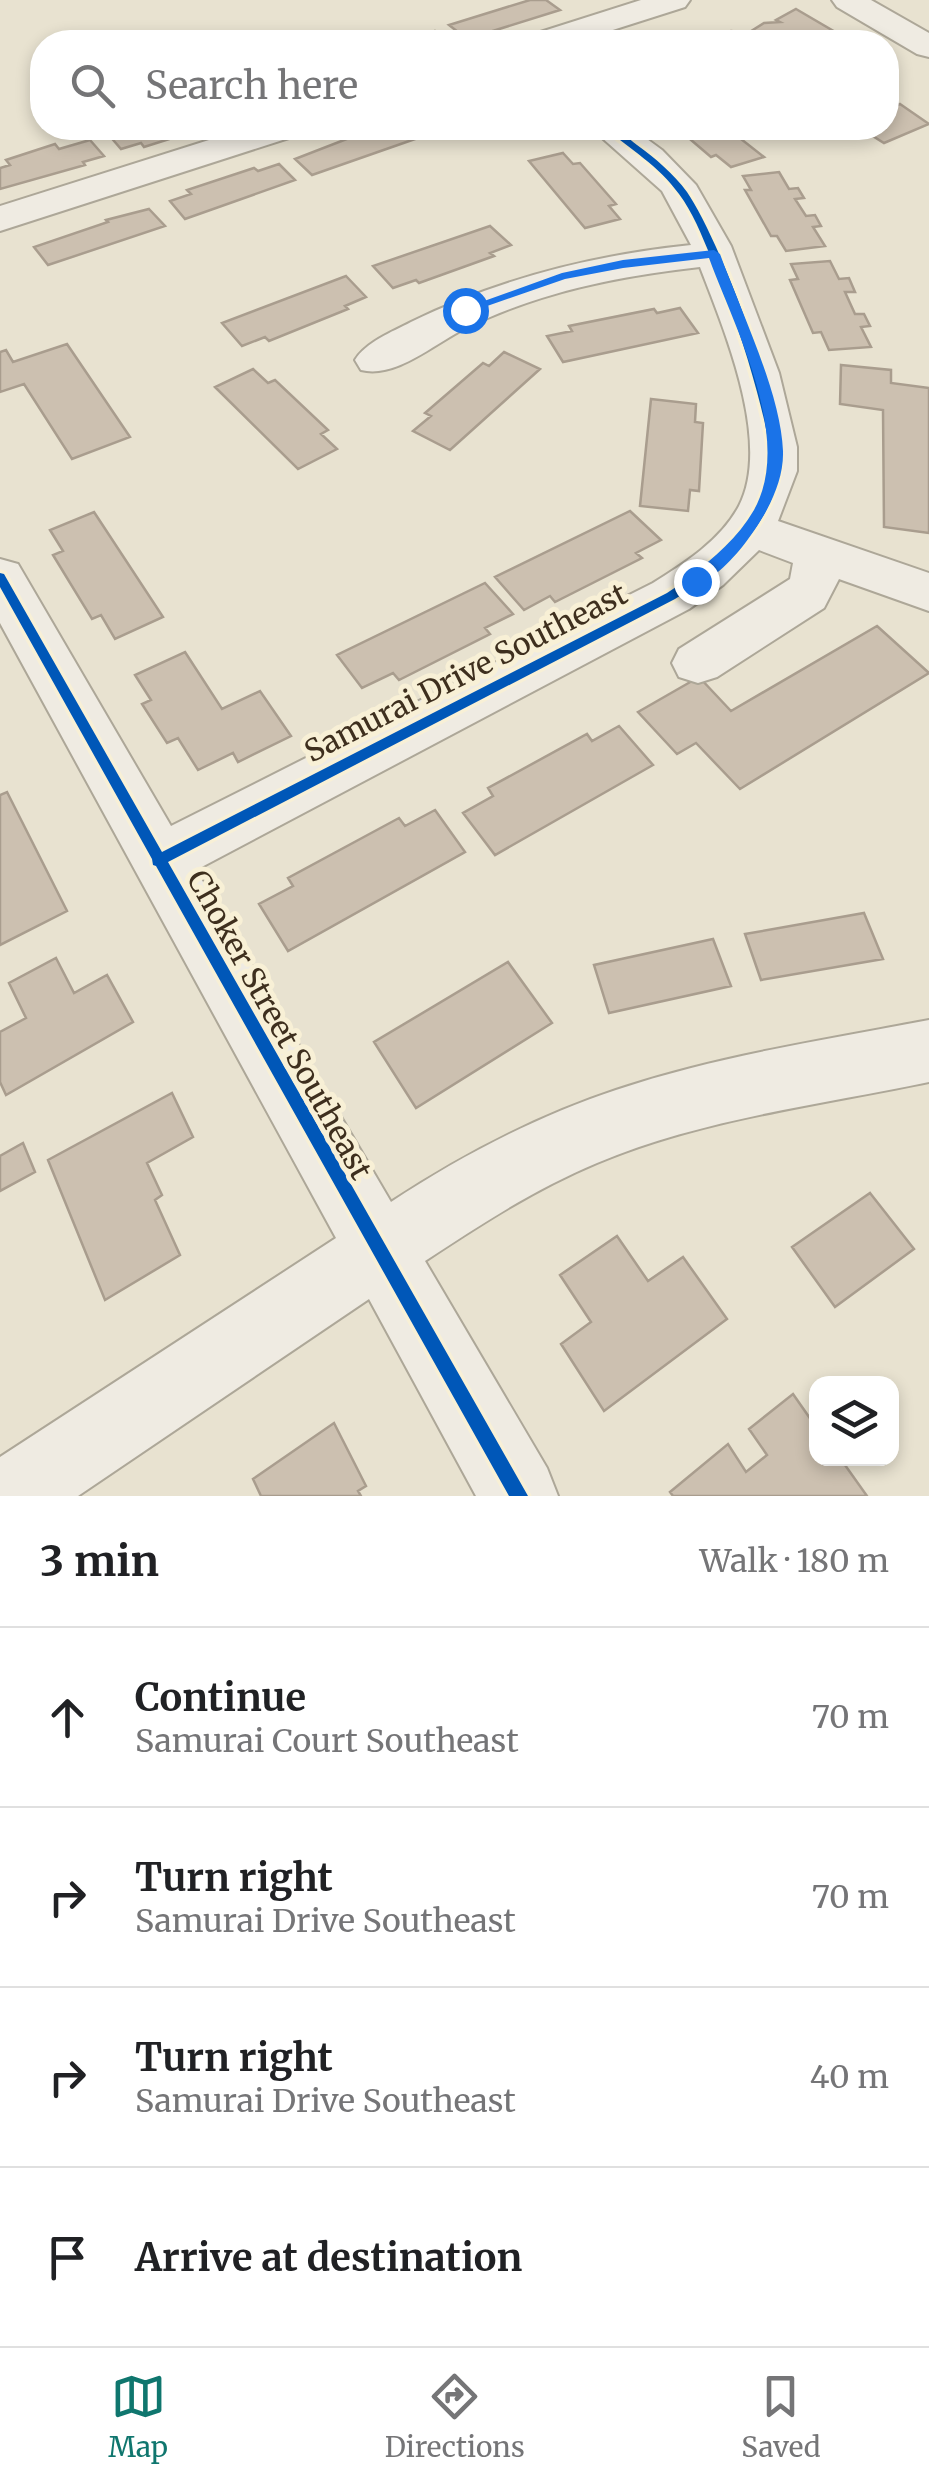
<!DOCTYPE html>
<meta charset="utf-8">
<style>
:root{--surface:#fff;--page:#f6f6f6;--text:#202124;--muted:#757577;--line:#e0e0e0;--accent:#0f766e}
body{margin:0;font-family:Merriweather,serif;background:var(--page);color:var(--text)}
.controls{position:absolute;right:30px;bottom:30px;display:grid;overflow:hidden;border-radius:20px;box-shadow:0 5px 15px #0003}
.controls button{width:90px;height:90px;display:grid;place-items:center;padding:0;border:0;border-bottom:2px solid var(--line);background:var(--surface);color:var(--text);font:50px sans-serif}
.stop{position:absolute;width:30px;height:30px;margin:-22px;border:8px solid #1a73e8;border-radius:50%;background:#fff}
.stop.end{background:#1a73e8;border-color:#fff;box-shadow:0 2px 10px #0008}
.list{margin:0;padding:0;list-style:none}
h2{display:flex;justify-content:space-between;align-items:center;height:130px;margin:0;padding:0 40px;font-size:42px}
h2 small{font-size:32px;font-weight:400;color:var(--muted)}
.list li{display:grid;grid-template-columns:65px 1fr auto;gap:30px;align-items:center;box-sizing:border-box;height:180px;padding:0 40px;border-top:2px solid var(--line)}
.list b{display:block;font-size:38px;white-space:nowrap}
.list p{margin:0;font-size:32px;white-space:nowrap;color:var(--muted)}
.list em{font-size:32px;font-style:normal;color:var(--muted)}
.icon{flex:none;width:55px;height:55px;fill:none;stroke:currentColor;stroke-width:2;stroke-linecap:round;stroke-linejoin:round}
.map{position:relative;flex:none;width:929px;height:1496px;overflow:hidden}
.search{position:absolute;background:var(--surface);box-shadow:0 5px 15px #0003;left:30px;right:30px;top:30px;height:110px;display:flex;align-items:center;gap:25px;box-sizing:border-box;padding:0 35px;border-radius:40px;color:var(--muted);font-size:38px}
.sheet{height:850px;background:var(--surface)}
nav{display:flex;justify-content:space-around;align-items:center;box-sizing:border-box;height:140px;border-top:2px solid var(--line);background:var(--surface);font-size:28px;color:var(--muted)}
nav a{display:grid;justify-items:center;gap:5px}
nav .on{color:var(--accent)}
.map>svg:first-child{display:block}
.building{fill:#ccc0b0;stroke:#a99d8e;stroke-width:2.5}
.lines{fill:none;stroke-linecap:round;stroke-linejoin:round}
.minor-casing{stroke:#ada798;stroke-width:4}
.minor{fill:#efebe2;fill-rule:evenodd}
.cycleway-casing{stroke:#f8f0d6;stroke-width:7}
.cycleway{fill:#0057b8;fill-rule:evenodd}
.route{fill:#1a73e8}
.labels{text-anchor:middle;stroke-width:10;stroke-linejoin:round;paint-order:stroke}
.street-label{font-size:30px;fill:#3e2f1e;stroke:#f8f0d6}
</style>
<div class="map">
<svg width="929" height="1496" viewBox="0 0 929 1496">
<rect width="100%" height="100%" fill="#e8e2d0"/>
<path class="building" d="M 530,0 L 546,0 L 560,10 L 467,39 L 449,25 Z
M 796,9 L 842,36 L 814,42 L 721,42 L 713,37 L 731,31 L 748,33 L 764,23 L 780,22 L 776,20 Z
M 435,31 L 450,42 L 399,42 Z
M 900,104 L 929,124 L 884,143 L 860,128 L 886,128 L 886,110 Z
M 128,128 L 204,128 L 144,147 L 141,143 L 121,149 L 108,134 Z
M 375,128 L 378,131 L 401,128 L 415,139 L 312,175 L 295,159 Z
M 677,128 L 727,128 L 764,157 L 731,167 L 716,155 L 711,157 Z
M 90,140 L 104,156 L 83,162 L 85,165 L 0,189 L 0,168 L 10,165 L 6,160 L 55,144 L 59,149 Z
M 563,153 L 573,164 L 580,163 L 616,204 L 609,206 L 620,219 L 585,228 L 529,161 Z
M 279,164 L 295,180 L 185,219 L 170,201 L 191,194 L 187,190 L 254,168 L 258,171 Z
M 779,172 L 789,189 L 798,188 L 804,198 L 795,199 L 806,216 L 815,215 L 821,226 L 813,227 L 825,246 L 786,251 L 777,236 L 771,236 L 745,190 L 751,190 L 743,176 Z
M 149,209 L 165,226 L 48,265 L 34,247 L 108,222 L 106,220 Z
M 490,226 L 511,245 L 490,253 L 494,256 L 419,283 L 416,280 L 393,288 L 373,266 Z
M 830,261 L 839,279 L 849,278 L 855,292 L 845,292 L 855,314 L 864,314 L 870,326 L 861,327 L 871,347 L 829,350 L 821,332 L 813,333 L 790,280 L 798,279 L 791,264 Z
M 346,276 L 366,297 L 345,306 L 348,309 L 269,341 L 265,337 L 242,346 L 222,323 Z
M 680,308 L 698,333 L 563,362 L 547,336 L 572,331 L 569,326 L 654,309 L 657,313 Z
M 67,344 L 130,437 L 72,459 L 24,384 L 0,392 L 0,352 L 6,350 L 13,362 Z
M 504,352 L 540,369 L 450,450 L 413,431 L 431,416 L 425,413 L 483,363 L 489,366 Z
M 841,365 L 891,370 L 891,383 L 929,388 L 929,533 L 884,527 L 883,410 L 840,404 Z
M 253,369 L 268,383 L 275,380 L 328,430 L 321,434 L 337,449 L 298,469 L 215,387 Z
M 651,399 L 696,404 L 695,422 L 703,423 L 699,491 L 690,490 L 688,511 L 640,506 Z
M 630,511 L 661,540 L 636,553 L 642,558 L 555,602 L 550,596 L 524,610 L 495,577 Z
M 94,512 L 163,617 L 115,639 L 101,615 L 92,619 L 53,555 L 63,551 L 50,530 Z
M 485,583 L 513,614 L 485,628 L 490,634 L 399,680 L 393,673 L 362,688 L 337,655 Z
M 877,626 L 929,673 L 740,789 L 696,743 L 677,754 L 638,712 L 699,677 L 731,711 Z
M 185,652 L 222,709 L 260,691 L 291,736 L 238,762 L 233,753 L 198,770 L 178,738 L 167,743 L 142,704 L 151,700 L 135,675 Z
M 619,726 L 653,765 L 495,855 L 463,813 L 493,796 L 488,788 L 587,734 L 592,741 Z
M 7,792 L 67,911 L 0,945 L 0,795 Z
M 435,810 L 465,852 L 288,951 L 259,904 L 293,886 L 288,878 L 399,818 L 405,826 Z
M 864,913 L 883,959 L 761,980 L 745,934 Z
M 713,939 L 731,986 L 609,1013 L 594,965 Z
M 56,958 L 74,993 L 107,975 L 133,1022 L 6,1095 L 0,1082 L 0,1032 L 26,1018 L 9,983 Z
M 508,962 L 552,1023 L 416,1108 L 374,1042 Z
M 172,1093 L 193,1137 L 147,1163 L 162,1195 L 155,1200 L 180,1255 L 105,1300 L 48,1160 Z
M 23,1143 L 35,1172 L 0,1191 L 0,1156 Z
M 870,1193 L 914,1249 L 835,1307 L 792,1247 Z
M 617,1236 L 648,1281 L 683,1257 L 727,1319 L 604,1411 L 561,1344 L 591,1322 L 560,1275 Z
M 793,1394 L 816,1427 L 816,1458 L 840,1458 L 867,1496 L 673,1496 L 670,1492 L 728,1444 L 746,1472 L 767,1455 L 749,1429 Z
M 334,1423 L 366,1486 L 358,1491 L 361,1496 L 261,1496 L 253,1479 Z"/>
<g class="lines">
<defs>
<path id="minor" d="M 641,0 L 690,0 L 685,7 L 575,42 L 526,42 L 531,35 Z
M 832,0 L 871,0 L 929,33 L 929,57 L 917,54 L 837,7 Z
M 247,128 L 300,128 L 295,136 L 0,231 L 0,206 Z
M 591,128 L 632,128 L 662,150 L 696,185 L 731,246 L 779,373 L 797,447 L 797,471 L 778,521 L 929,573 L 929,611 L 839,579 L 824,608 L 717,677 L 698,683 L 679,677 L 672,663 L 679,649 L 790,579 L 793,563 L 759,550 L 723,585 L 689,609 L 196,870 L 391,1202 C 461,1156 535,1117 616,1090 C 717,1056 824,1040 929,1020 L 929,1082 C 819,1105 701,1119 597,1163 C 535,1189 481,1224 425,1261 L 547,1468 L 558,1496 L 476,1496 L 369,1299 L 78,1496 L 0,1496 L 0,1457 L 336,1238 L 0,623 L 0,559 L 18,564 L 171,826 L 653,583 C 685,563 721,540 739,506 C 772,442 724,330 700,267 C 619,276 539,292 466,328 C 435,343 396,379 361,370 L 355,360 C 366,342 392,332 411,322 C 499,279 593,255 691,245 L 662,191 Z"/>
</defs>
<use href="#minor" class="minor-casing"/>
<use href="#minor" class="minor"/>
<defs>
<path id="cycleway" d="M 605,128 C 618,127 627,137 637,145 C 655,158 674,174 687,192 C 720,240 788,417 779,473 C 769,530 721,570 675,599 L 168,862 L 528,1496 L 509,1496 L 156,866 L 153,865 L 152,859 L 0,587 L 0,573 L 4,574 L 162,852 L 667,593 C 707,567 748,536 764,489 C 768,477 769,465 769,452 C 768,432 762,411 757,392 C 745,347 730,304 713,262 C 703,239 694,214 679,194 C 659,166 630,149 605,128 Z"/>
</defs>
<use href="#cycleway" class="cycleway-casing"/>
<use href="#cycleway" class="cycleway"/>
</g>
<path class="route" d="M 714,250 L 720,254 C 740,310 781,393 783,451 C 784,481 768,511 751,535 C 738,554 717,577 696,586 L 688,581 L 690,577 C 714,557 738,538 754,510 C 794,438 735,329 709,258 L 623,268 L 565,279 L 470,312 L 459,310 L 562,273 L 623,260 Z"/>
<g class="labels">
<g class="street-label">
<text transform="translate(466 673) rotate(-27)" y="10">Samurai Drive Southeast</text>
<text transform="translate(279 1025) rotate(61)" y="10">Choker Street Southeast</text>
</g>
</g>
</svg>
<div class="controls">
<button><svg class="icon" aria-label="layers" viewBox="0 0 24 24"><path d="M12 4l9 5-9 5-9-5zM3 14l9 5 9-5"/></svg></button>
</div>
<div class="stop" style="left:465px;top:310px"></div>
<div class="stop end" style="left:696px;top:581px"></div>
<div class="search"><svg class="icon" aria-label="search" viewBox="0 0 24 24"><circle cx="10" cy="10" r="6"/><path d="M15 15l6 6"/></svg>Search here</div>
</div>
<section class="sheet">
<h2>3 min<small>Walk · 180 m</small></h2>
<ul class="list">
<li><svg class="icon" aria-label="ahead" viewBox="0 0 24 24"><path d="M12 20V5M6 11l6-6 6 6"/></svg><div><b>Continue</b><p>Samurai Court Southeast</p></div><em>70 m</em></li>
<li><svg class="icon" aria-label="right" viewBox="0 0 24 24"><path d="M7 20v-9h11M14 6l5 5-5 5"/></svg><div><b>Turn right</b><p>Samurai Drive Southeast</p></div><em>70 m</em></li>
<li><svg class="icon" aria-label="right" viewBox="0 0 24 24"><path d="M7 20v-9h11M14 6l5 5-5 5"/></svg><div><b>Turn right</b><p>Samurai Drive Southeast</p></div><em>40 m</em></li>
<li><svg class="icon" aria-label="arrive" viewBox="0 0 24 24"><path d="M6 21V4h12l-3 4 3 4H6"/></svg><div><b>Arrive at destination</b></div></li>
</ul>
</section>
<nav>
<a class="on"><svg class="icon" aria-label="map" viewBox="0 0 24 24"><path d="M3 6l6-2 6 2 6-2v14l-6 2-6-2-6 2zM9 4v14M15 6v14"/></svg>Map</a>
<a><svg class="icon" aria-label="directions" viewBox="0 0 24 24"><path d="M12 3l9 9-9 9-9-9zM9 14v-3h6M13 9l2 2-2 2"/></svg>Directions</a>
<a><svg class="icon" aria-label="saved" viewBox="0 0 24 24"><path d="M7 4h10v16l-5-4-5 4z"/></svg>Saved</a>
</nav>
